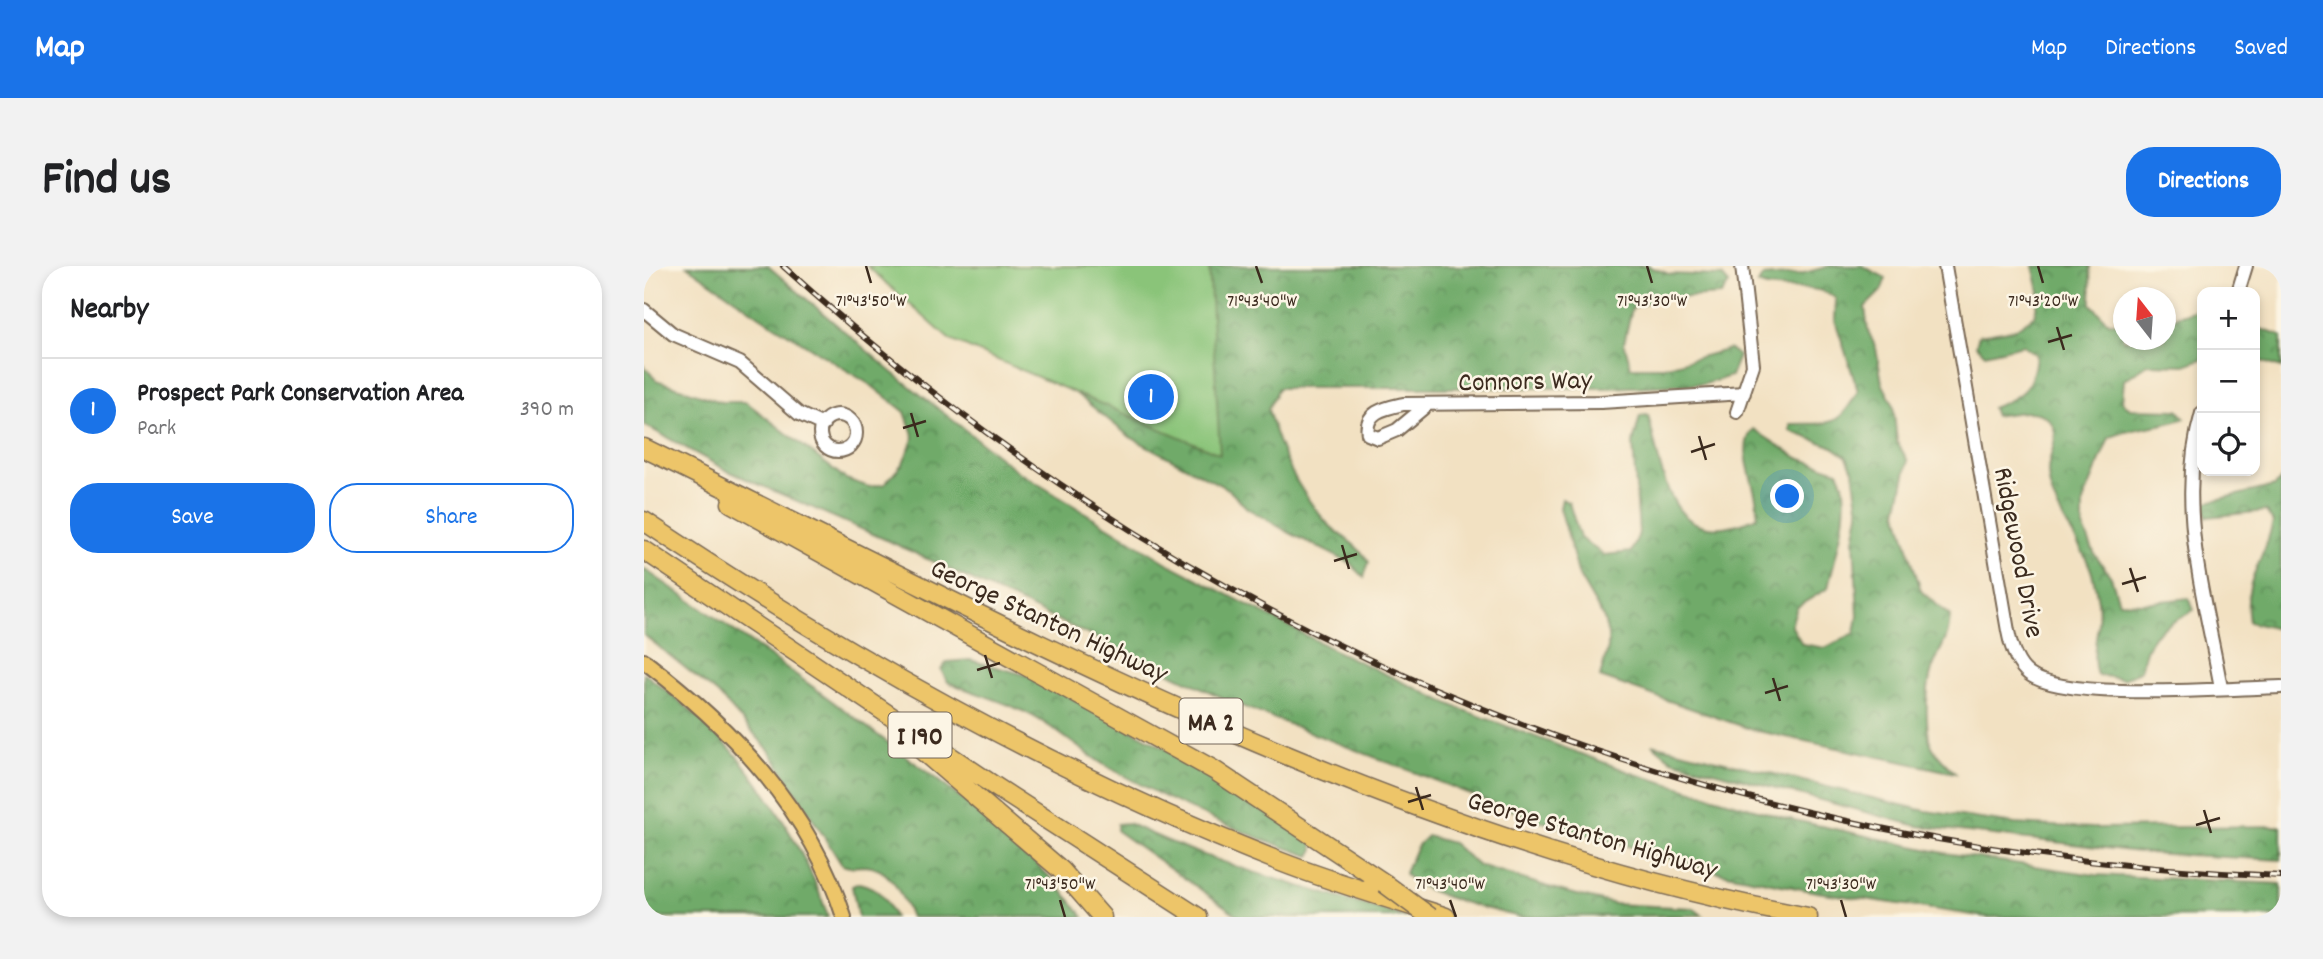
<!DOCTYPE html>
<meta charset="utf-8">
<style>
:root{--surface:#fff;--page:#f2f2f2;--text:#202124;--muted:#757577;--line:#e0e0e0;--accent:#1a73e8}
body{margin:0;font-family:Dekko,sans-serif;background:var(--page);color:var(--text)}
.controls{position:absolute;right:21px;top:21px;display:grid;overflow:hidden;border-radius:14px;box-shadow:0 4px 10px #0003}
.controls button{width:63px;height:63px;display:grid;place-items:center;padding:0;border:0;border-bottom:2px solid var(--line);background:var(--surface);color:var(--text);font:35px sans-serif}
.compass{position:absolute;left:1469px;top:21px;width:63px;height:63px;border-radius:50%;background:var(--surface);box-shadow:0 4px 10px #0003;rotate:343deg}
.you{position:absolute;left:1144px;top:231px;width:24px;height:24px;margin:-18px;border:5px solid #fff;border-radius:50%;background:#1a73e8;box-shadow:0 0 0 10px #1a73e833}
.badge{display:grid;place-items:center;width:46px;height:46px;border-radius:50%;background:var(--accent);color:#fff;font-size:23px;font-weight:700}
.pin{position:absolute;translate:-50% -50%;border:4px solid #fff;box-shadow:0 2px 7px #0006}
.list{margin:0;padding:0;list-style:none}
h2{display:flex;justify-content:space-between;align-items:center;height:91px;margin:0;padding:0 28px;font-size:30px}
h2 small{font-size:23px;font-weight:400;color:var(--muted)}
.list li{display:grid;grid-template-columns:46px 1fr auto;gap:21px;align-items:center;box-sizing:border-box;height:105px;padding:0 28px;border-top:2px solid var(--line)}
.list b{display:block;font-size:26px;white-space:nowrap}
.list p{margin:0;font-size:23px;white-space:nowrap;color:var(--muted)}
.list em{font-size:23px;font-style:normal;color:var(--muted)}
.actions{display:flex;gap:14px;padding:21px 28px}
.actions a{flex:1;padding:16px 0;border:2px solid var(--accent);border-radius:28px;text-align:center;font-size:24px;color:var(--accent)}
.actions .main{background:var(--accent);color:#fff}
.icon{flex:none;width:38px;height:38px;fill:none;stroke:currentColor;stroke-width:2;stroke-linecap:round;stroke-linejoin:round}
.map{position:relative;flex:none;width:1637px;height:651px;overflow:hidden;border-radius:28px}
header{display:flex;align-items:center;gap:42px;box-sizing:border-box;height:98px;padding:0 35px;background:var(--accent);color:#fff}
header strong{font-size:33px}
nav{display:flex;gap:38px;margin-inline-start:auto;font-size:24px}
.intro{display:flex;align-items:center;justify-content:space-between;box-sizing:border-box;height:168px;padding:0 42px}
h1{margin:0;font-size:49px}
.button{padding:18px 32px;border-radius:28px;background:var(--accent);color:#fff;font-size:24px;font-weight:700}
main{display:flex;gap:42px;padding:0 42px}
aside{flex:1;background:var(--surface);border-radius:28px;box-shadow:0 4px 10px #0003}
.map>svg:first-child{display:block}
.forest{fill:url(#forest-crowns);stroke:#556a44;stroke-width:2}
.park{fill:#8ac479;stroke:#62774c;stroke-width:2}
.lines{fill:none;stroke-linecap:round;stroke-linejoin:round}
.minor-casing{stroke:#7b6a57;stroke-width:16}
.major-casing{stroke:#7b6a57;stroke-width:18}
.highway-casing{stroke:#7b6a57;stroke-width:21}
.minor{stroke:#fff;stroke-width:12}
.major{stroke:#edc569;stroke-width:14}
.highway{stroke:#edc569;stroke-width:18}
.rail-casing{stroke:#3b2a1e;stroke-width:6}
.rail{stroke:#fcf5e5;stroke-width:3.5;stroke-dasharray:10;stroke-linecap:butt}
.highway-bridge-casing{stroke:#7b6a57;stroke-width:21;stroke-linecap:butt}
.highway-bridge{stroke:#edc569;stroke-width:18}
.ticks{fill:none;stroke:#3b2a1e;stroke-width:2.5}
.labels{text-anchor:middle;stroke-width:5;stroke-linejoin:round;paint-order:stroke}
.shield{fill:#fcf5e5;stroke:#75675a;stroke-width:2}
.shield-label{font-size:26px;font-weight:bold;fill:#3b2a1e}
.street-label{font-size:28px;fill:#3b2a1e;stroke:#fcf5e5}
.ticks-label{font-size:18px;text-anchor:middle;fill:#3b2a1e;stroke:#fcf5e5;stroke-width:5;stroke-linejoin:round;paint-order:stroke}
</style>
<header>
<strong>Map</strong>
<nav><a>Map</a><a>Directions</a><a>Saved</a></nav>
</header>
<div class="intro"><h1>Find us</h1><a class="button">Directions</a></div>
<main>
<aside>
<h2>Nearby<small></small></h2>
<ul class="list">
<li><span class="badge">1</span><div><b>Prospect Park Conservation Area</b><p>Park</p></div><em>390 m</em></li>
</ul>
<div class="actions"><a class="main">Save</a><a>Share</a></div>
</aside>
<div class="map">
<svg width="1637" height="651" viewBox="0 0 1637 651">
<defs>
<pattern id="forest-crowns" width="20" height="18" patternUnits="userSpaceOnUse" patternTransform="scale(1.75)"><rect width="20" height="18" fill="#6faa69"/><path d="M2 6a3 3 0 1 1 6 0M12 15a3 3 0 1 1 6 0" fill="none" stroke="#5c8b56"/></pattern>
</defs>
<rect width="100%" height="100%" fill="#fcf5e5"/>
<filter id="ink" filterUnits="userSpaceOnUse"><feTurbulence type="fractalNoise" baseFrequency=".0143" numOctaves="2"/><feDisplacementMap in="SourceGraphic" scale="14" xChannelSelector="R" yChannelSelector="G"/><feConvolveMatrix kernelMatrix="1 2 1 2 8 2 1 2 1" color-interpolation-filters="sRGB"/></filter>
<filter id="wash" filterUnits="userSpaceOnUse"><feTurbulence type="fractalNoise" baseFrequency=".00686" numOctaves="4" result="noise"/><feDisplacementMap in="SourceGraphic" scale="28" xChannelSelector="R" yChannelSelector="G"/><feGaussianBlur stdDeviation="1.57" result="paint"/><feColorMatrix in="noise" values="0 0 0 0 0 0 0 0 0 0 0 0 0 0 0 0 0 1.4 0 .05"/><feComposite in="paint" operator="in"/></filter>
<g filter="url(#wash)">
<rect width="100%" height="100%" fill="#f2e1c2"/>
<path class="forest" d="M 43,0 L 124,0 L 248,106 L 373,205 L 525,298 L 690,384 L 814,442 L 991,508 L 1141,552 L 1300,587 L 1452,609 L 1637,618 L 1637,650 L 1343,651 L 1173,626 L 1078,607 L 896,555 L 590,437 L 247,276 L 84,205 L 0,159 L 0,100 L 12,114 L 77,136 L 102,136 L 202,213 L 225,221 L 241,218 L 259,197 L 270,171 L 261,146 L 228,120 L 117,51 Z
M 251,0 L 1004,0 L 1025,8 L 1078,10 L 1085,18 L 1077,29 L 1012,33 L 988,42 L 980,77 L 987,101 L 1020,101 L 1085,83 L 1095,90 L 1087,110 L 1061,118 L 962,122 L 634,122 L 624,143 C 634,182 653,223 681,255 C 696,271 713,277 725,296 L 720,311 L 706,297 L 646,267 L 603,242 L 584,223 L 486,171 L 399,101 Z
M 1186,0 L 1218,0 L 1242,12 L 1237,25 L 1221,41 L 1224,65 L 1232,82 L 1238,117 L 1249,138 L 1253,176 L 1264,195 L 1253,245 L 1277,325 L 1306,350 C 1304,376 1300,374 1291,396 C 1282,415 1281,451 1285,472 C 1288,486 1301,497 1311,507 L 1109,464 L 956,411 L 964,382 L 964,369 L 960,353 L 935,310 L 916,242 L 918,233 L 925,237 L 936,272 L 960,289 L 987,286 L 995,268 L 989,177 L 996,150 L 1004,149 C 1020,209 1024,291 1113,251 C 1117,224 1090,187 1109,163 L 1154,192 L 1194,205 C 1211,233 1191,290 1184,322 L 1153,341 L 1147,359 L 1158,378 L 1181,382 L 1211,367 L 1214,350 L 1210,274 L 1215,247 L 1209,204 L 1203,191 L 1189,181 L 1146,165 L 1146,158 C 1186,157 1194,163 1214,125 L 1191,54 L 1192,33 C 1172,14 1138,29 1114,18 L 1118,11 L 1156,8 Z
M 1389,0 L 1446,0 L 1447,38 L 1464,56 L 1479,58 L 1479,74 L 1521,74 L 1522,54 L 1558,42 L 1558,93 L 1541,99 L 1504,98 L 1480,114 L 1478,135 L 1486,143 L 1534,144 L 1541,152 C 1516,162 1490,160 1465,172 L 1439,236 L 1439,260 L 1451,289 L 1467,311 L 1475,336 L 1499,337 L 1545,332 L 1550,344 C 1517,363 1504,365 1497,404 L 1480,413 L 1453,409 C 1445,386 1458,360 1454,336 C 1452,324 1450,310 1445,299 C 1433,270 1405,240 1404,207 C 1403,188 1421,168 1403,152 C 1391,141 1366,148 1351,150 L 1348,142 C 1379,129 1389,123 1392,89 L 1379,79 L 1341,88 L 1332,79 L 1335,69 L 1371,63 L 1391,49 L 1395,25 Z
M 1611,61 L 1637,70 L 1637,102 L 1611,93 Z
M 1637,213 L 1637,364 L 1605,356 C 1598,314 1620,296 1629,256 L 1622,245 L 1563,251 L 1559,237 L 1631,220 Z
M 0,303 C 85,360 169,420 251,482 C 317,532 389,584 440,651 L 267,651 C 257,629 248,601 220,600 C 211,600 206,603 198,599 L 125,484 L 74,428 L 0,369 Z
M 326,394 L 389,411 L 525,484 L 668,576 L 670,583 L 666,590 C 596,567 528,537 464,501 C 433,483 408,457 374,443 C 352,433 327,426 304,416 L 297,404 L 303,396 Z
M 0,407 C 21,424 43,440 62,458 C 113,504 163,586 184,651 L 0,651 Z
M 1008,478 L 1282,545 L 1371,558 L 1449,562 L 1637,560 L 1637,594 L 1504,587 L 1273,560 L 1028,494 Z
M 484,557 C 572,600 668,623 762,651 L 596,651 L 473,565 L 473,558 Z
M 783,570 L 808,577 L 835,600 L 925,627 L 971,638 L 1049,642 L 1058,649 L 877,651 C 855,646 770,627 761,607 L 773,580 Z
M 215,617 C 236,622 241,632 250,651 L 214,651 L 208,620 Z"/>
<path class="park" d="M 223,0 L 565,0 L 576,188 L 306,74 Z"/>
</g>
<g filter="url(#ink)">
<g class="lines">
<defs>
<path id="minor" d="M 1301,0 L 1364,365 C 1367,381 1372,398 1385,408 C 1422,436 1585,422 1637,421
M 1594,26 L 1602,0
M 0,44 L 29,68 L 96,97 L 155,148 L 179,159
M 783,139 L 753,164 L 734,172 L 724,168 C 720,146 741,142 759,138 L 957,136 L 1100,127
M 1093,146 L 1109,99 L 1098,0
M 1558,147 C 1531,238 1561,331 1577,422
M176 167a18 18 0 1 1 36 0a18 18 0 1 1-36 0Z"/>
<path id="major" d="M 0,395 C 88,462 166,543 200,651"/>
<path id="highway" d="M 0,182 C 374,366 749,574 1164,651
M 87,237 L 570,504 L 740,617
M 0,255 C 201,389 411,508 637,596 C 691,617 747,633 802,651
M 0,284 L 352,521 L 554,651
M 267,475 L 417,604 L 458,651"/>
</defs>
<use href="#minor" class="minor-casing"/>
<use href="#major" class="major-casing"/>
<use href="#highway" class="highway-casing"/>
<use href="#minor" class="minor"/>
<use href="#major" class="major"/>
<use href="#highway" class="highway"/>
<defs>
<path id="rail" d="M 139,0 C 561,384 1068,587 1637,610"/>
</defs>
<use href="#rail" class="rail-casing"/>
<use href="#rail" class="rail"/>
<defs>
<path id="highway-bridge" d="M 740,617 L 786,651"/>
</defs>
<use href="#highway-bridge" class="highway-bridge-casing"/>
<use href="#highway-bridge" class="highway-bridge"/>
</g>
</g>
<path class="ticks" d="M 222,0 L 227,17M 612,0 L 618,17M 1003,0 L 1008,17M 1394,0 L 1399,17M 1413,61 L 1420,84M 1404,76 L 1428,69M 267,147 L 274,171M 259,162 L 282,155M 1055,170 L 1062,194M 1047,186 L 1071,178M 698,279 L 705,303M 690,295 L 713,288M 1486,302 L 1494,326M 1478,318 L 1502,311M 341,389 L 348,412M 333,404 L 356,397M 1129,412 L 1136,435M 1121,427 L 1144,420M 772,521 L 779,544M 764,536 L 787,529M 1560,544 L 1567,567M 1552,559 L 1576,552M 416,634 L 421,651M 806,634 L 812,651M 1197,634 L 1202,651"/>
<g class="labels">
<g class="shield">
<rect x="535.5" y="432.5" width="63" height="45" rx="5"/>
<rect x="244.5" y="446.5" width="63" height="45" rx="5"/>
</g>
<g class="shield-label">
<text x="567" y="464">MA 2</text>
<text x="276" y="478">I 190</text>
</g>
<g class="street-label">
<text transform="translate(881 113) rotate(-1)" y="10">Connors Way</text>
<text transform="translate(1377 286) rotate(79)" y="10">Ridgewood Drive</text>
<text transform="translate(406 353) rotate(25)" y="10">George Stanton Highway</text>
<text transform="translate(949 567) rotate(16)" y="10">George Stanton Highway</text>
</g>
</g>
<g class="ticks-label">
<text x="227" y="40">71°43'50"W</text>
<text x="618" y="40">71°43'40"W</text>
<text x="1008" y="40">71°43'30"W</text>
<text x="1399" y="40">71°43'20"W</text>
<text x="416" y="623">71°43'50"W</text>
<text x="806" y="623">71°43'40"W</text>
<text x="1197" y="623">71°43'30"W</text>
</g>
</svg>
<div class="controls">
<button>+</button>
<button>−</button>
<button><svg class="icon" aria-label="locate" viewBox="0 0 24 24"><circle cx="12" cy="12" r="6"/><path d="M12 2v4M12 18v4M2 12h4M18 12h4"/></svg></button>
</div>
<svg class="compass" viewBox="-18 -18 36 36"><path d="M0-13l5 13h-10z" fill="#e53935"/><path d="M0 13l5-13h-10z" fill="#757577"/></svg>
<div class="you"></div>
<div class="pin badge" style="left:507px;top:131px">1</div>
</div>
</main>
